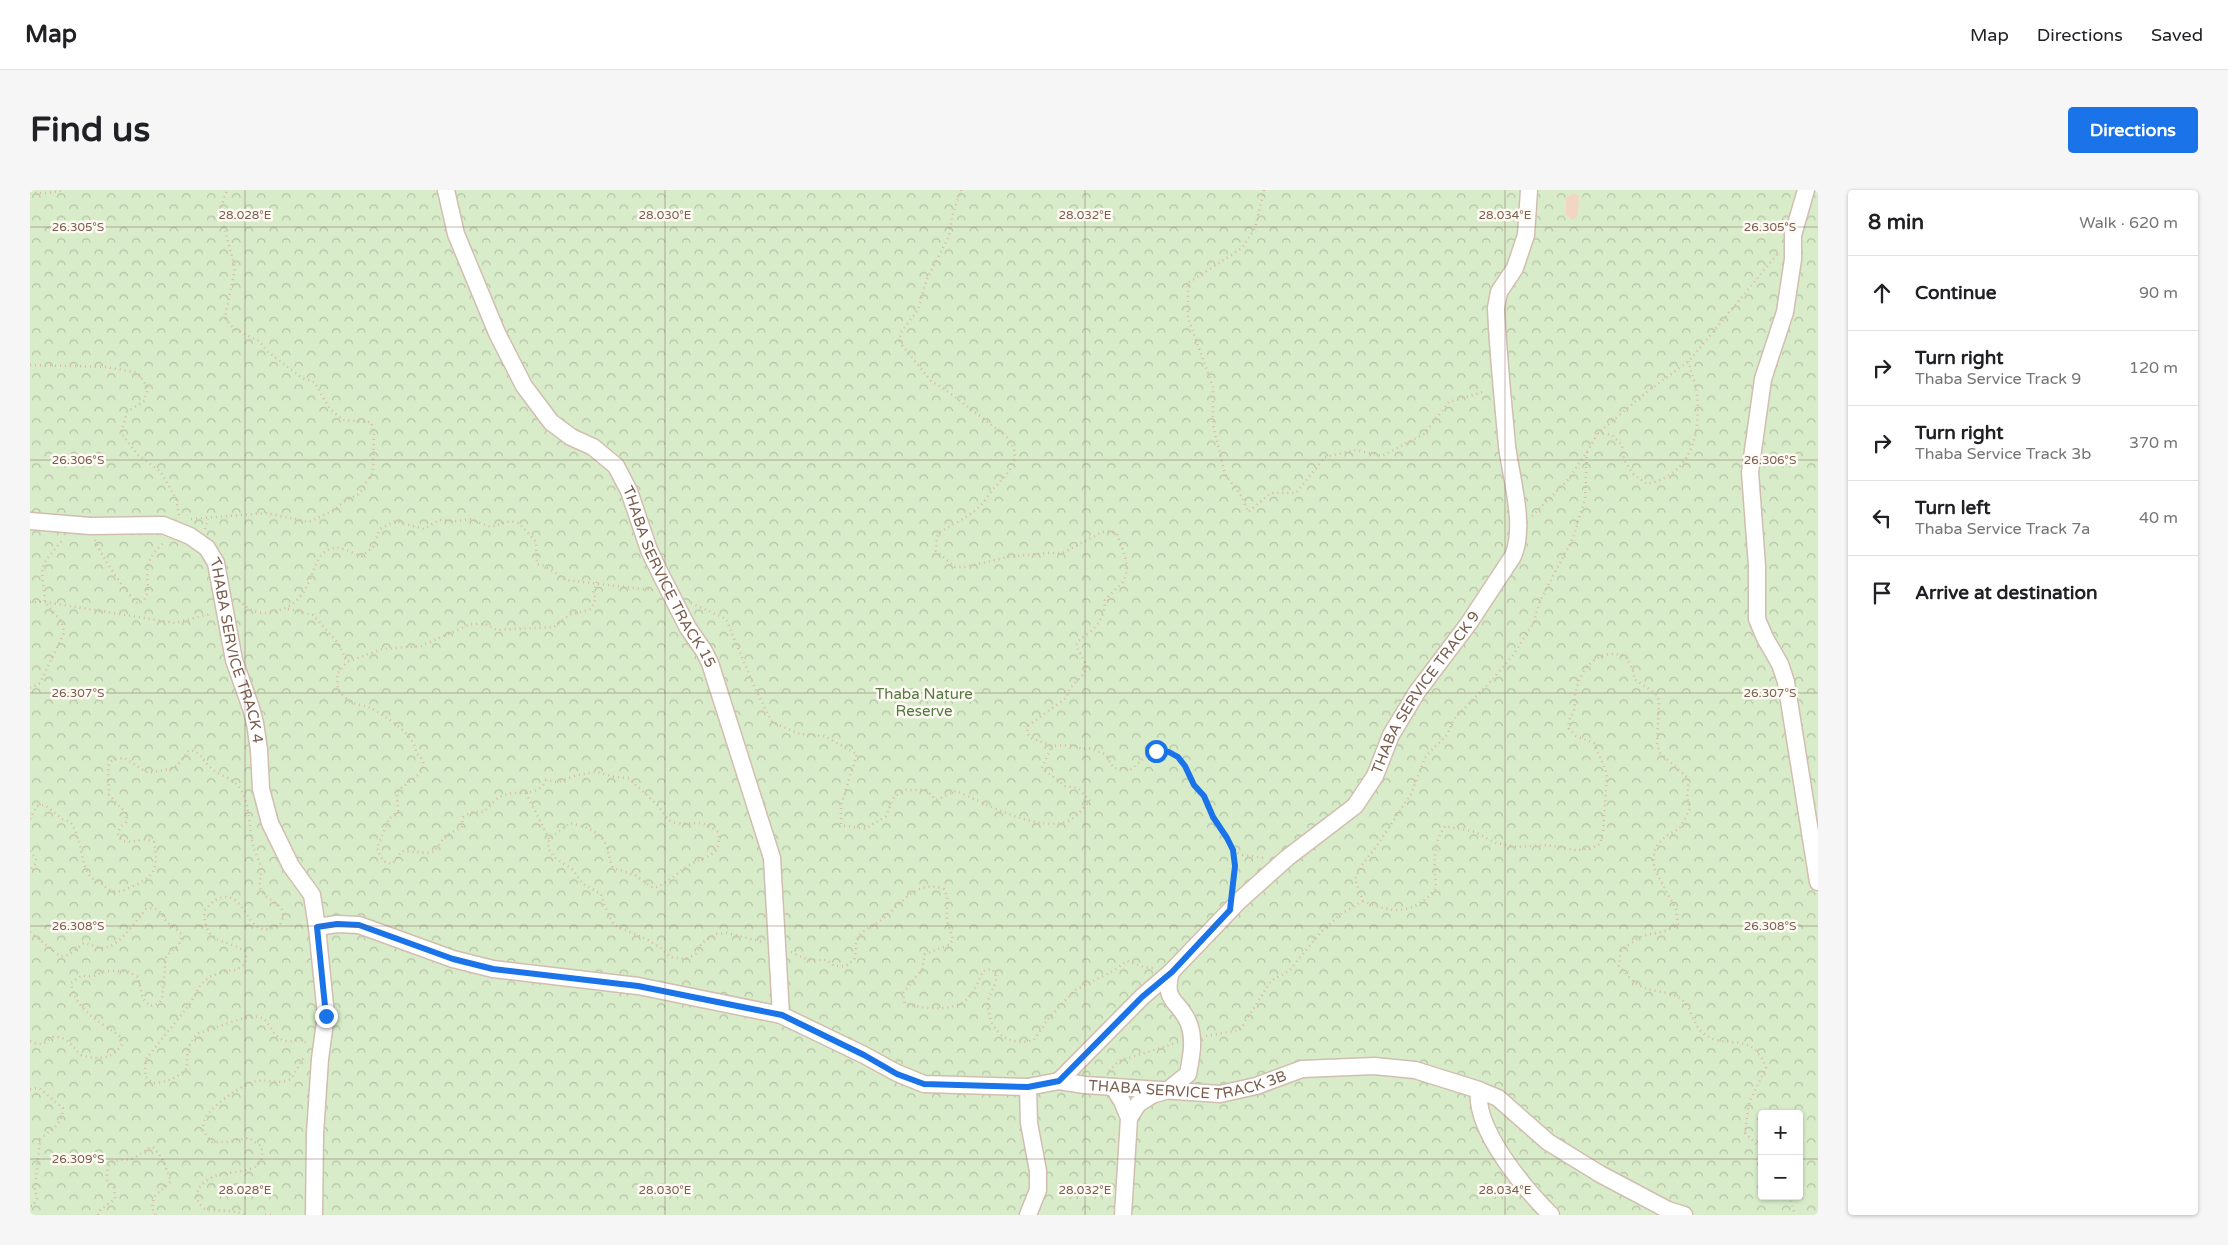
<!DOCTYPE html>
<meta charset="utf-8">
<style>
:root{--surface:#fff;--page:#f6f6f6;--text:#202124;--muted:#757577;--line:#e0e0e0;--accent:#1a73e8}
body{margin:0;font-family:"Varela Round",sans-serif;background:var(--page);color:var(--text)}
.controls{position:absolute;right:15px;bottom:15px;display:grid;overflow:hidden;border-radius:5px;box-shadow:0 1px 4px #0004}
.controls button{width:45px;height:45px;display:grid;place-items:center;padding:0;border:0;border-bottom:1px solid var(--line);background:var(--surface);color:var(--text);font:25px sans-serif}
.stop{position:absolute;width:15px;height:15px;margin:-11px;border:4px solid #1a73e8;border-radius:50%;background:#fff}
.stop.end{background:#1a73e8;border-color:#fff;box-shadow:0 1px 5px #0008}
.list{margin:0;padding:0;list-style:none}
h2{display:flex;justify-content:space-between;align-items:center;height:65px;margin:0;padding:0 20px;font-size:21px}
h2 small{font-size:16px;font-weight:400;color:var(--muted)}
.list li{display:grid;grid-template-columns:32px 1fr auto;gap:15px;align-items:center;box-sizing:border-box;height:75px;padding:0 20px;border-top:1px solid var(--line)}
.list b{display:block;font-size:19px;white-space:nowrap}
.list p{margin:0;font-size:16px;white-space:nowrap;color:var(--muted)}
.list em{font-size:16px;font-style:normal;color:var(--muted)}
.icon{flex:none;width:28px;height:28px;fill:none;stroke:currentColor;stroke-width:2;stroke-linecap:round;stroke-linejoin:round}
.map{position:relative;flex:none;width:1788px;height:1025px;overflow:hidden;border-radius:5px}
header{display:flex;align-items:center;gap:30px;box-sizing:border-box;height:70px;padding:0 25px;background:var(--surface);border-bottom:1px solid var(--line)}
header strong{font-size:24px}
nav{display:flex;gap:28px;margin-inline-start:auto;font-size:18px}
.intro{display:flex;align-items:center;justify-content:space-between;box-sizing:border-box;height:120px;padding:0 30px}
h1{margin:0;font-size:35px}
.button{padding:12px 22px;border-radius:5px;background:var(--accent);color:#fff;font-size:18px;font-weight:700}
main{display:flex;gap:30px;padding:0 30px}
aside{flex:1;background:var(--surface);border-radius:5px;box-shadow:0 1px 4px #0004}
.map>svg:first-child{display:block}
.park{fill:url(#park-crowns);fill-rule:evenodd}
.building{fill:#f3d5c3}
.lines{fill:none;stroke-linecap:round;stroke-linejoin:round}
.minor-casing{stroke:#d1beb0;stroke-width:19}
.path{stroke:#d9b8a5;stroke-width:2.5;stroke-dasharray:1 4;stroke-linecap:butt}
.minor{stroke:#fff;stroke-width:16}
.route{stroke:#1a73e8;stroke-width:6}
.ticks{fill:none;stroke:#7a5c4d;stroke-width:1;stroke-opacity:0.45}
.labels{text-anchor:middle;stroke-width:5;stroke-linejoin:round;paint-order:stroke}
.street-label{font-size:15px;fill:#7a5c4d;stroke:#fffaf3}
.park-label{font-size:15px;fill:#537a41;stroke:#fffaf3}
.ticks-label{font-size:12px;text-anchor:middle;fill:#7a5c4d;stroke:#fffaf3;stroke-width:5;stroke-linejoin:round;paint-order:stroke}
</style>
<header>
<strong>Map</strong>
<nav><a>Map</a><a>Directions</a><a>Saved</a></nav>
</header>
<div class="intro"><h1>Find us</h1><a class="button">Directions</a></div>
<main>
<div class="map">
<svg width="1788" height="1025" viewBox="0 0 1788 1025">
<defs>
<pattern id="park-crowns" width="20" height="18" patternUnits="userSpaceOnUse" patternTransform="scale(1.25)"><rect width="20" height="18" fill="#d8ecc9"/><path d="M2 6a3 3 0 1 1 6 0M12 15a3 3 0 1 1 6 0" fill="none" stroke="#b4c2a5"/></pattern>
</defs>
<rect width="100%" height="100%" fill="#fdf6ec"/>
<path class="park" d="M 0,0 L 1788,0 L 1788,1025 L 0,1025 ZM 1732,924 L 1769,924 L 1769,1006 L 1732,1006 Z"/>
<path class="building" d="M 1543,3 L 1549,6 L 1548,25 L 1543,30 L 1536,25 L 1536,8 Z"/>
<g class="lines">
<defs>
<g id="minor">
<path id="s1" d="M 416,0 L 426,44 L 467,143 L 494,196 L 521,232 L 541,247 L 563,257 L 586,276 L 599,301 L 619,360 L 631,385 L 658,438 L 674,461 L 680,473 L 742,668 L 751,825"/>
<path d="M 1776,0 L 1763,45 L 1763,69 L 1755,122 L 1733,189 L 1720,282 L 1727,376 L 1727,429 L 1735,448 L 1750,474 L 1756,492 L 1788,692"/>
<path id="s2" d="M 0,331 L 60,336 L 133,335 L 160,346 L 177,358 L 186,373 L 204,470 L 221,518 L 225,533 L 229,560 L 231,599 L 240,633 L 261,676 L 282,705 L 287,737 L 296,825 L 290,869 L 285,944 L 284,1025"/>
<path id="s3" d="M 287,737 L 307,734 L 329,735 L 423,769 L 463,779 L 608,796 L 751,825 L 834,865 L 867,883 L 894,894 L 998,897 L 1029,891 L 1055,895 L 1190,904 L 1226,896 L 1272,879 L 1344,876 L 1385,880 L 1449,900 L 1468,908 L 1518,952 L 1570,984 L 1638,1020 L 1654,1025"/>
<path id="s4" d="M 1029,891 L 1112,807 L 1141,782 L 1209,711 L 1257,668 L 1325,616 L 1345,586 L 1361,545 L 1387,502 L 1439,433 L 1483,366 C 1496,336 1481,288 1477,256 C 1473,210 1468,164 1466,118 L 1469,102 L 1485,78 L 1496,45 L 1499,0"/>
<path d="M 1083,897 L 1092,911 L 1099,928 L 1093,1025"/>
<path d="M 1449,900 C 1444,939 1494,998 1521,1025"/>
<path d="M 1099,928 L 1108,914 L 1122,905 L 1138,900 L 1158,884 C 1161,868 1165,850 1159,834 C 1150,810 1132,813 1141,782"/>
<path d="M 998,1025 L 1008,1000 L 1008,981 L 999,933 L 998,897"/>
</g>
</defs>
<use href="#minor" class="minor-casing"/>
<path class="path" d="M 931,0 L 922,27 L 919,46 L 896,91 L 888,120 L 871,142 L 870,148 L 871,154 L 901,191 L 917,201 L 975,245 C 994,265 982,280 965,297 C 960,302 956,310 951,315 C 939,327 923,334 909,343 L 907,347 L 906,361 L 925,377 L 935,377 L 978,367 L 1017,363 L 1033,363 L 1072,342 L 1080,341 L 1087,344 C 1092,360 1103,378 1092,393 C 1087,399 1080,404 1075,410 C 1075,423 1070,434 1060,442 C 1053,448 1049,448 1046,456 L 1057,476 L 1053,485 L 1040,498 L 1036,508 L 998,536 L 997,543 L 1001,548 L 1022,556 L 1042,555 L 1052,559 L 1059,558 L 1075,564 L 1084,578 L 1101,579 L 1119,564 L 1126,561 L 1139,561 L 1148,567 L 1155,576 L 1164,595 L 1174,606 L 1203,661 L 1205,676 L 1202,698
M 1234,0 L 1225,38 L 1212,58 L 1158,93 L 1158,128 L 1183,197 L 1183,235 L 1195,284 L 1212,307 L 1218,322 L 1241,303 L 1266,303 L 1295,267 L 1326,260 L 1352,266 L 1394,244 L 1419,212 L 1456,201
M 0,3 L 19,3 L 33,0
M 0,175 L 76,177 L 108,183 L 118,198 L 114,211 L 97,222 L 91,243 L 108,265 L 130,281 L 146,308 L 149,325
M 1568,243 L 1582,245 L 1592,255 L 1594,270 L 1603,284 L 1617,294 C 1661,285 1671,245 1667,204 C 1666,192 1660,183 1659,171
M 1557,262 L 1555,309 L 1543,348 L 1510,411 L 1504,432 L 1484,464 L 1461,491 L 1424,529 L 1417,545 L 1396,566 L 1381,604 L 1346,657 L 1332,675 L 1325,689 L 1333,711 C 1364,724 1382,725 1406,699 C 1405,675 1401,657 1415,636 L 1445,642 L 1466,653 L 1487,657 L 1517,655 L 1546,660 L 1559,659 L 1570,654 L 1573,643 L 1577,584 L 1564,553 L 1546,546 L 1539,539 C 1538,530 1540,528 1544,521 C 1545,516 1544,510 1545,505 C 1550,479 1567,457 1595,466 L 1603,480 L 1604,489 L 1625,503 L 1629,510 L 1627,555 L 1630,563 L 1659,589 L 1657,606 L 1660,619 L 1650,638 L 1636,646 L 1628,654 L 1624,662 L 1624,678 L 1646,719 L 1648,735 L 1635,741 L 1612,746 L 1591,760 L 1589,776 C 1596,784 1604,794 1615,798 C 1625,802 1643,802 1651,809 C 1663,818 1662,835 1674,844 C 1697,861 1722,839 1736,878 L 1719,913 L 1715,943 L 1732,960
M 1502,326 L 1536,292 L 1557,262 L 1568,243 L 1618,201 L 1659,171 L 1749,62
M 161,329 L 236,323 L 279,332 L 304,320 L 315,311 L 329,304 L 343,282 L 344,242 L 341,232 L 313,230 L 300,219 L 284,192 L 272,188 L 238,162 L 229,151 L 203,138 L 195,128 L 205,78 L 195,40 L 191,17 L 197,0
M 175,339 L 178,329
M 65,350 C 71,366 95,401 107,413 L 113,412 C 122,400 115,389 118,376 C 119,367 128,358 134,352
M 567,392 L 563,403 L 566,409 L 561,419 L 539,425 L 524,437 L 467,440 L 455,434 L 441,434 L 391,456 L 352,459 L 317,472 L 307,484 L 308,500 C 311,503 315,508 319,511 C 325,515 334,515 341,518 C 355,526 386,545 386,563 C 407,579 379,590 367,602 L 368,621 L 359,629 L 347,658 L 353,671 L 362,674 L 372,661 L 400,663 L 405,661 L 414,647 L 432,637 L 433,627 C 440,622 444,621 453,622 C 460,618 465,607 474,605 C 489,600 508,608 516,590 L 528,592 L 547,585 L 567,582 L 585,587 L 599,588 C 608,598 619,606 628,616 C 634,622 636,632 647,633 C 669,636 667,627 688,642 C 693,668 675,665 659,675 C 646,683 638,694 623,698 L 605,685 L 583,678 C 579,670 579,663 576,655 C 571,641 553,636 540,633 L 519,649 L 518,658 L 524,667 L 542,679 L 553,694 L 571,704 L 576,719 L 584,735 L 618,750 L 631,758 L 640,767 L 655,769 L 665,765 L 672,753 L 685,744 L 697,743 L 733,752
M 209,410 C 219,421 229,425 243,422 C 290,412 275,365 303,358 C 313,356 322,364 332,366 L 343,357 L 350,339 L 365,331 L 394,339 L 409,330 L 427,331 L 440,329 L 461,337 L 480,331 L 489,333 L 506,352 L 507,374 L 515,376 L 536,390 L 621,400
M 0,412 L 15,412 L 145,433 L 181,424
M 661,413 L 696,429 L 724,496 L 742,532 L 770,544 L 794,546 L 827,564 L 811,615 L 811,635 L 835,639 L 856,626 L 864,607 L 876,600 L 896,600 L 906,610 L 926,601 C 953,612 1011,645 1040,630 C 1047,626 1054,617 1060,611 L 1048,598 L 1035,596 L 1012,578 L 1022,556
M 258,419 L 283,425 L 308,453 L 317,472
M 0,498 L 10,493 L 34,443 L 32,432 L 15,412 L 12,384 L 14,373 L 33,349
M 496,603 L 519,649
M 0,629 L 7,616 L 15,615 L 32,629 L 40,632 C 52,647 51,676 60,686 C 62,689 66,690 69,692 C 74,695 77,699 82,701 C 89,703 95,700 101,697 C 125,687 129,678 124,652 C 112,645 103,656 91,650 L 88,644 L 90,637 L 96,632 L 97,624 L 79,605 L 78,576 L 82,570 L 94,568 L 118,583 L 140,579 L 147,576 L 159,560 C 170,561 172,569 179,576 C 187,585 200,587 208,596 C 220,610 219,638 223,656 C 225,664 231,672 231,681 C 231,687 229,691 230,697 C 233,713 264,712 249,736 C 221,748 221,723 206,711 C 194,701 181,711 174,722 C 176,756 192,747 215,761 L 216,766 L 215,774 L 206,780 L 195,781 L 179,787 L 171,794 L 160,814 L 116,869 L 115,886 L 122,893 C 135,893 148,888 157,878 C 157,865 157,852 169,843 C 185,839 213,825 229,827 C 241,829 241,849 257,851 C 262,852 268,850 273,850 L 277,854
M 0,661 L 6,669 L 5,674 L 0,681
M 1203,661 L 1213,665 L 1235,668
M 0,742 L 30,766 C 41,767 46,758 54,753 C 61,754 66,758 73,758 C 90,757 106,730 116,719 C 131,715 131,727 140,735 C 143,738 148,739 150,743 C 152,746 150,751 149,755 L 136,766 L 132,809 C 129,814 126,815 120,816 L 113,809 L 108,787 L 97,781 L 75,781 L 64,786 L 51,786 L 41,793 C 45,821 71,832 91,847 L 92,854 C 83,870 66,870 51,865 C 41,856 38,846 23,847 C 15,853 10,857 0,851
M 761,762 L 778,770 L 797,770 L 804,776 L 816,776 L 824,770 C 827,763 824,755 828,748 C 835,737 847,735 855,727 C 872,712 888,689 914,699 L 917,706 L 917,731 L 923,750 L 919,755 L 895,764 L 892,779 L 873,803 L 875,814 C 893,818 922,823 937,809 C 944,803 949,789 953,781 L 962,779 C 973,792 957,802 958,816 C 960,843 979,857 1004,850 L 1018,829 L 1045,800 L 1085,780 L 1097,771 L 1114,777 L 1123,778
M 1176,846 L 1210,840 L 1241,791 L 1260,780 L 1290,743 L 1311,724 L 1333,711
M 1079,881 L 1089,871 L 1149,852
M 0,899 L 9,898 L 33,918 C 33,934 21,940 10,949 L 5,999 L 7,1008 L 3,1016 L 0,1016
M 1759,1006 L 1765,1025
M 68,1025 L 69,1021 L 85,1009 L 84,998 L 77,990 C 76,961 92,975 106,967 C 112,963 115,959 123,957 L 132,968 L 141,991 L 124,1007 L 122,1019 L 126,1025
M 214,1025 C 203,1018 186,1023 173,1018 C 159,1003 171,991 188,985 C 204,980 239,985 231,956 L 219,948 L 196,952 L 182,952 L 173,941 C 173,935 174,928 179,923 C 186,913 216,892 227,891 C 240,889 247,895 261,889 L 274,867
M 235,1025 L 245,1025"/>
<use href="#minor" class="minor"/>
</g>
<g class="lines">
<path class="route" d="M 296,826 L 287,737 L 307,734 L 329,735 L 423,769 L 463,779 L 608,796 L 752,825 L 834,865 L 867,884 L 894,894 L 998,897 L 1029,891 L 1112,807 L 1142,782 L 1200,720 L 1205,676 L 1203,660 L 1197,648 L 1183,627 L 1174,606 L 1164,595 L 1155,576 L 1148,567 L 1139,562 L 1126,561"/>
</g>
<path class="ticks" d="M 215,0 L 215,1025M 635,0 L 635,1025M 1055,0 L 1055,1025M 1475,0 L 1475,1025M 0,37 L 1788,37M 0,270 L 1788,270M 0,503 L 1788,503M 0,736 L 1788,736M 0,969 L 1732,969M 1769,969 L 1788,969"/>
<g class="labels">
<g class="street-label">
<text dy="5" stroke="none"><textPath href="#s1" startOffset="459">THABA SERVICE TRACK 15</textPath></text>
<text dy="5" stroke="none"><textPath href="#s2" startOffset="291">THABA SERVICE TRACK 4</textPath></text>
<text dy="5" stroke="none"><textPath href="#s4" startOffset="539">THABA SERVICE TRACK 9</textPath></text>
<text dy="5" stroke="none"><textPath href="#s3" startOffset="900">THABA SERVICE TRACK 3B</textPath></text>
</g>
<g class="park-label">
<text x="894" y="509">Thaba Nature<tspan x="894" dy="17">Reserve</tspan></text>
</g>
</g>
<g class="ticks-label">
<text x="215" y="29">28.028°E</text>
<text x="635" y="29">28.030°E</text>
<text x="1055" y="29">28.032°E</text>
<text x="1475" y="29">28.034°E</text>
<text x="48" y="41">26.305°S</text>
<text x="1740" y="41">26.305°S</text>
<text x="48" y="274">26.306°S</text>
<text x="1740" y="274">26.306°S</text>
<text x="48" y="507">26.307°S</text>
<text x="1740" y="507">26.307°S</text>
<text x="48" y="740">26.308°S</text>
<text x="1740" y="740">26.308°S</text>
<text x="48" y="973">26.309°S</text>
<text x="215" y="1004">28.028°E</text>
<text x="635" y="1004">28.030°E</text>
<text x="1055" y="1004">28.032°E</text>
<text x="1475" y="1004">28.034°E</text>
</g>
</svg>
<div class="controls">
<button>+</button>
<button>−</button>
</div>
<div class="stop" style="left:1126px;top:561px"></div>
<div class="stop end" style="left:296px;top:826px"></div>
</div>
<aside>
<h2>8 min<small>Walk · 620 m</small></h2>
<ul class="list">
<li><svg class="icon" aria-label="ahead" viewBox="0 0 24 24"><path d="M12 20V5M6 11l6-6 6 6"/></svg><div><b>Continue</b></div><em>90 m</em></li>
<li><svg class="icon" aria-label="right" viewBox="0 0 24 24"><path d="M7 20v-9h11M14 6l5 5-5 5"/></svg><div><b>Turn right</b><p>Thaba Service Track 9</p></div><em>120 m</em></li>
<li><svg class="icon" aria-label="right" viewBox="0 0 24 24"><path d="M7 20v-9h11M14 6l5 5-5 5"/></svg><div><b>Turn right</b><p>Thaba Service Track 3b</p></div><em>370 m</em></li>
<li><svg class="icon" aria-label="left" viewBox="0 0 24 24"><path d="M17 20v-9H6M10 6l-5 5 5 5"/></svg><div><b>Turn left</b><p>Thaba Service Track 7a</p></div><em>40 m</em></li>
<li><svg class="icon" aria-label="arrive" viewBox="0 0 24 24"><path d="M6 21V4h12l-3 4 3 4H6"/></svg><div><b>Arrive at destination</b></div></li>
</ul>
</aside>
</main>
